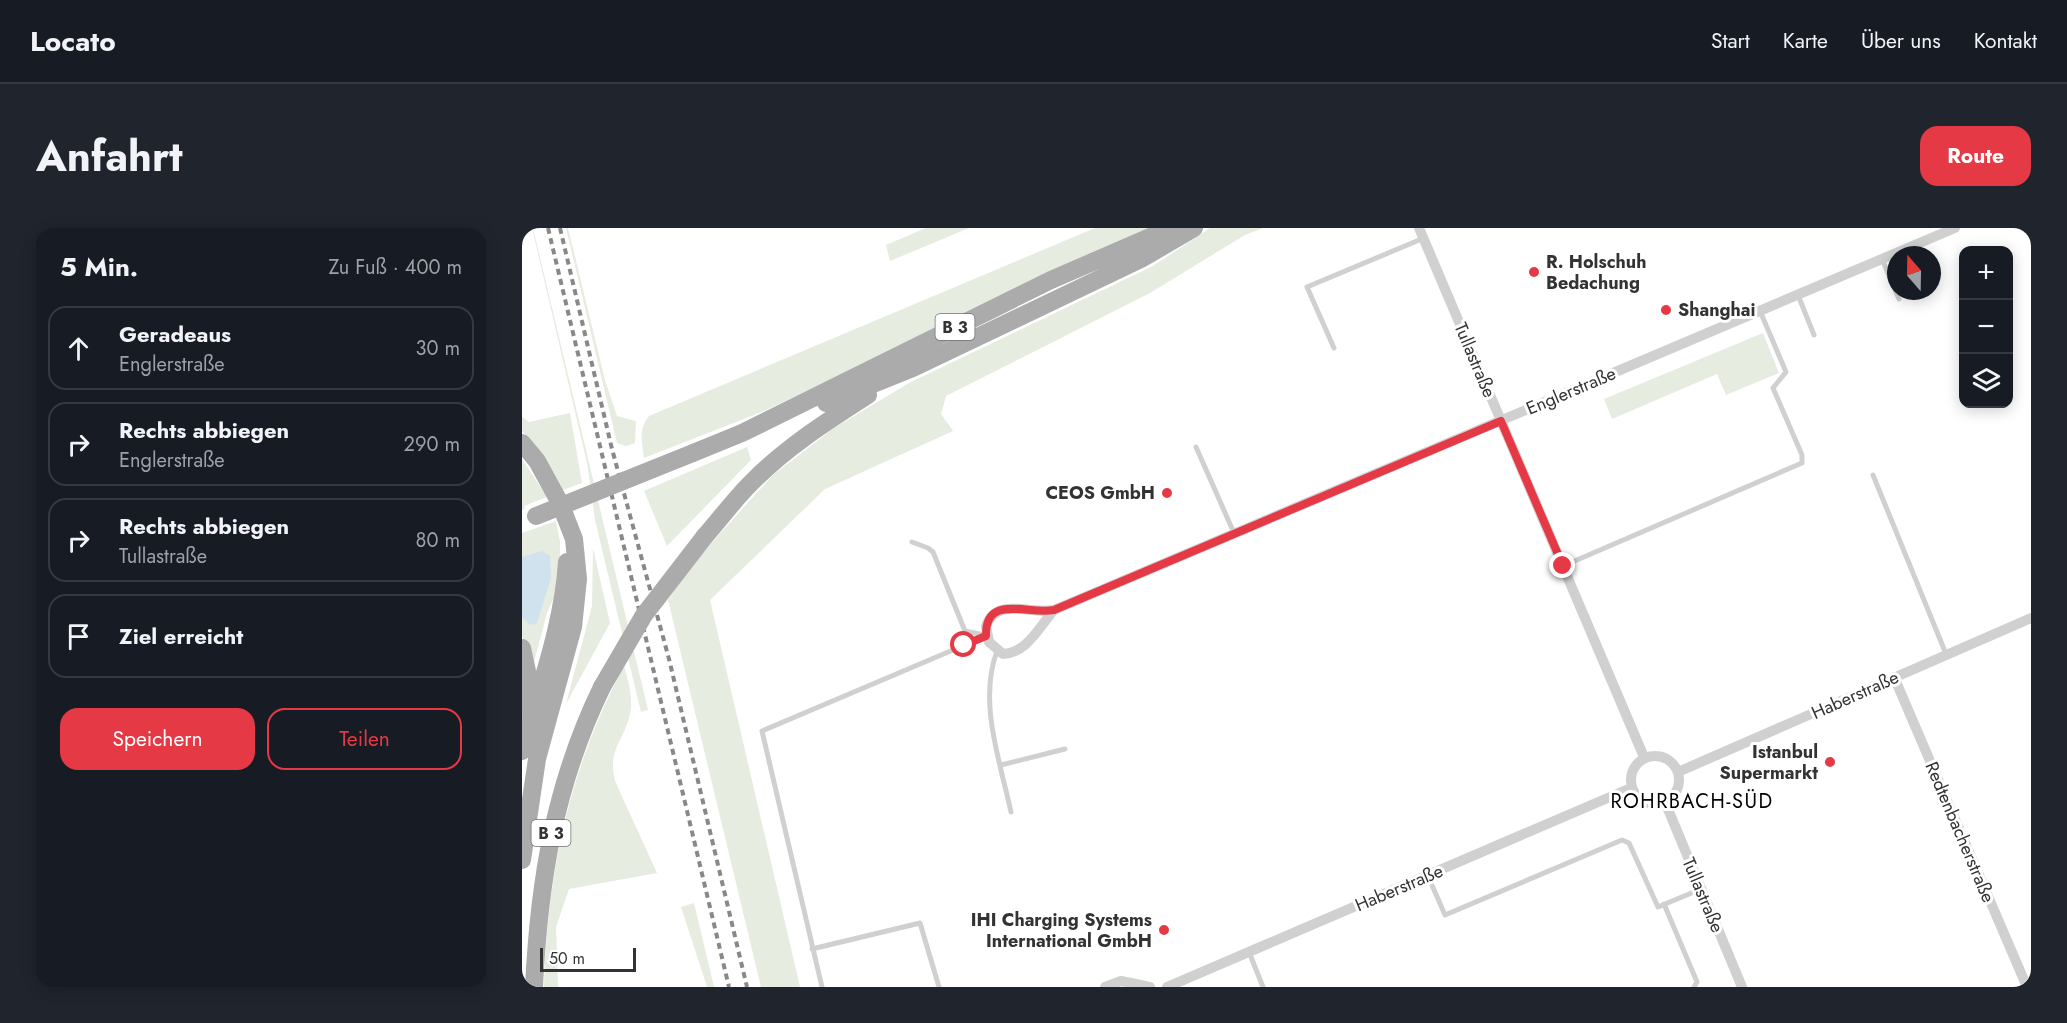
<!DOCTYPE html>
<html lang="de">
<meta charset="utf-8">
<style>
:root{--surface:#171b24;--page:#20242c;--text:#f1f3f6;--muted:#9ea1a6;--line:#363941;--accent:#e63946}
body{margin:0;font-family:Jost,sans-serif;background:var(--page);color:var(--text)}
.controls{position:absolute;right:18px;top:18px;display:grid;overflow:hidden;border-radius:12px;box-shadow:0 3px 15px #0003}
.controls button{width:54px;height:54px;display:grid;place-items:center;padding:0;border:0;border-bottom:2px solid var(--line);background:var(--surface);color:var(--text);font:30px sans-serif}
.compass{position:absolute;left:1365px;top:18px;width:54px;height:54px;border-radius:50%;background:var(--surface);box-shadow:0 3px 15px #0003;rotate:340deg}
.scale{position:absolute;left:18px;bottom:15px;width:96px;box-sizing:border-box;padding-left:6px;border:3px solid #333;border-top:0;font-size:16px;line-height:21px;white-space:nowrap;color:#333;-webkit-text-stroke:4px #fff;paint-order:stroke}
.stop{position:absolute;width:18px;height:18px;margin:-14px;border:4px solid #e63946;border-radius:50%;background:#fff}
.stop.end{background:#e63946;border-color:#fff;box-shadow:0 2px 6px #0008}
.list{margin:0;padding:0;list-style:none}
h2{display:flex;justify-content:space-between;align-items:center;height:78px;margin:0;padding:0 24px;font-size:26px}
h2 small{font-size:20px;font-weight:400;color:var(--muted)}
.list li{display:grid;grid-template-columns:39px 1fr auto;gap:18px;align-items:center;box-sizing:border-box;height:84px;margin:0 12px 12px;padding:0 12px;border:2px solid var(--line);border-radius:18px}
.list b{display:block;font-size:22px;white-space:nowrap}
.list p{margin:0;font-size:20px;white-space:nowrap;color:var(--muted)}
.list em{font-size:20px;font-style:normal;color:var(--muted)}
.actions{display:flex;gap:12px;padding:18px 24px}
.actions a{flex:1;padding:14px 0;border:2px solid var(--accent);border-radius:18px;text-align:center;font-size:21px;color:var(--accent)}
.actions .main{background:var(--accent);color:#fff}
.icon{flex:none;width:33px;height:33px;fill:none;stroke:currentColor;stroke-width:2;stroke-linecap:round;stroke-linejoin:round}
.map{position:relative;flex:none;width:1509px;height:759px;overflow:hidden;border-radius:18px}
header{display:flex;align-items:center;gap:36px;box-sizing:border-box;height:84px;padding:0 30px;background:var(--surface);border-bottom:2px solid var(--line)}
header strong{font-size:28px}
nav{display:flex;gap:33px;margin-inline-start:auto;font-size:21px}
.intro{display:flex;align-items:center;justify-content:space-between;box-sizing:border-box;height:144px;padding:0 36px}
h1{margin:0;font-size:42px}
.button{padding:15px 27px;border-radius:18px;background:var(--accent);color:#fff;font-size:21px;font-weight:700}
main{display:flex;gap:36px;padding:0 36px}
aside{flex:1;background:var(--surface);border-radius:18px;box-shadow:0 3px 15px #0003}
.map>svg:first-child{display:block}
.green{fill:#e6ecdf}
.water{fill:#cfe2ee}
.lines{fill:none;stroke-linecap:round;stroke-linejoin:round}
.lane{stroke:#d0d0d0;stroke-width:5}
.street{stroke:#d0d0d0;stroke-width:10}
.primary{stroke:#ababab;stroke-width:18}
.rail{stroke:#888;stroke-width:4;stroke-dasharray:6 4.5;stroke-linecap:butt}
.primary-bridge{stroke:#ababab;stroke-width:18}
.route{stroke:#e63946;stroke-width:8}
.poi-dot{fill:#e63946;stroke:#fff;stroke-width:2}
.labels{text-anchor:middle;stroke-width:6;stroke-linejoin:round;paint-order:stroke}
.shield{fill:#fff;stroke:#707070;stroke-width:1.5}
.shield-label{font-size:16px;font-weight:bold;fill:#333}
.poi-label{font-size:18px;font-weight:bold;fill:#333;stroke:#fff;text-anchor:end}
.street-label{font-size:18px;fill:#333;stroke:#fff}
.neighbourhood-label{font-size:20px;letter-spacing:1.5px;fill:#000;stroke:#fff}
</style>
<header>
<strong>Locato</strong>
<nav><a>Start</a><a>Karte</a><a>Über uns</a><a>Kontakt</a></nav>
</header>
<div class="intro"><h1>Anfahrt</h1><a class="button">Route</a></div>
<main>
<aside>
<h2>5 Min.<small>Zu Fuß · 400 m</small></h2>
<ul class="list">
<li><svg class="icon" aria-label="ahead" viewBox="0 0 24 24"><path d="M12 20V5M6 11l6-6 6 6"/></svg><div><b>Geradeaus</b><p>Englerstraße</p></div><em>30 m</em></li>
<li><svg class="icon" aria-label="right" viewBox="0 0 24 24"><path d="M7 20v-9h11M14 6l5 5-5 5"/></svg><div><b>Rechts abbiegen</b><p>Englerstraße</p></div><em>290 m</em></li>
<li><svg class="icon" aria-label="right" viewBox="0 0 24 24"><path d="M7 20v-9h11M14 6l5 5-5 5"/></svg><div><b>Rechts abbiegen</b><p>Tullastraße</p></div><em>80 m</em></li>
<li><svg class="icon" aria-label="arrive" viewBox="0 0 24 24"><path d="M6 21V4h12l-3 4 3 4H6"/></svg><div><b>Ziel erreicht</b></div></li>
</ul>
<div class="actions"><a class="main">Speichern</a><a>Teilen</a></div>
</aside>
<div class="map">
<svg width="1509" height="759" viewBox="0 0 1509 759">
<rect width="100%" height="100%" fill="#fff"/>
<path class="green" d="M 10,0 L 11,0 L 126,482 L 119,484 L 73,292 L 65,235 Z
M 44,0 L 46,0 L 83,152 L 95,188 L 114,193 L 113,215 L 104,218 L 95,215 Z
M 404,0 L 447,0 L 368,33 L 364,17 Z
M 573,0 L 631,0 L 242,183 L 122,230 C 120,214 116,202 127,188 Z
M 688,0 L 741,0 L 723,7 L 628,65 L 424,168 L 419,186 L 431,203 L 303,261 L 188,372 L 278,759 L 239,759 L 146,372 L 167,340 L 251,247 L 312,200 L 387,155 L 631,38 Z
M 1241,105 L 1257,145 L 1204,167 L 1195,146 L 1090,191 L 1082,171 Z
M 48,185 L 60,255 L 41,262 L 21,226 L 0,203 L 0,189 L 7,194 Z
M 225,219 L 229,232 L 145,318 L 122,263 Z
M 0,231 L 25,269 L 2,278 L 3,281 L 0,282 Z
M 34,293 L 38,313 L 38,356 L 25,385 L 10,442 L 0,407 L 0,305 Z
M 71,320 L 88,395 L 44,476 L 70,378 Z
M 102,438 C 107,455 112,473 107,490 C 99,517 86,522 93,553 L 135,645 L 47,661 L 34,699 L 36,759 L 22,759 C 26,643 47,541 102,438 Z
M 172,675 L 192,759 L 185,759 L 159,679 Z"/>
<path class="water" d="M 20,323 L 28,328 L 29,350 L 15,395 L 8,397 L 0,389 L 0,329 Z"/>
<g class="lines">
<path class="lane" d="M 1360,31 L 1377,71
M 1276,67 L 1292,107
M 812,120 L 785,59 L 902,10
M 674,219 L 712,305
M 1351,247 L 1424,426
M 390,314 L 406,320 L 411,324 L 443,403 L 462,407
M 1041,338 L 1280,235 L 1280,227 L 1251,160 L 1264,144 L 1238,83
M 475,423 C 456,474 478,533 489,584
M 479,537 L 543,521
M 906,648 L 923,687 L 1100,612 L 1107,615 L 1136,679 L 1179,661
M 1142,676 L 1175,754 L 1172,759
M 290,721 L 398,695 L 417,759
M 727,724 L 741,759
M 300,759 L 240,503 L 464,408"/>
<path class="street" d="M 897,0 L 1122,529
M 532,382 C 517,399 505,425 481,426 L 467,414 L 464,398 C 475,368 508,387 532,382 L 1433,0
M 1372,449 L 1505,759
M1109 552a24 24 0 1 1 48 0a24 24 0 1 1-48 0Z
M 1156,544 L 1509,390
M 1143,574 L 1220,759
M 583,759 L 599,753 L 628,759
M 645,759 L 1109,560"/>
<path class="primary" d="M 304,175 L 391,140 L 619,31 L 672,0
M 0,215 L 15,233 L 38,275 L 52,311 L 56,351 L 51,399 L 15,531 L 0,632
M 171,225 L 220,205 L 529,52 L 649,0
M 183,308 C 198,291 212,272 228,256 C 263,220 304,194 346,167
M 0,420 L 6,448 L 3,481
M 0,523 C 17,461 41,398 45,334
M 12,759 C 17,652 33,556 80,459"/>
<path class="rail" d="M 26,0 L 207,759
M 38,0 L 90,221 L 147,431 L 225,759"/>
<path class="primary-bridge" d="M 14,288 L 171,225
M 80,459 L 122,387 L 183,308"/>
</g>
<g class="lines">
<path class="route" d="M 442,417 L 464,408 C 463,365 506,387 532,382 L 979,193 L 1041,338"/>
</g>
<g class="poi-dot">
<circle cx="1012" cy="44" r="6"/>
<circle cx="1144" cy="82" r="6"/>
<circle cx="645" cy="265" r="6"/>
<circle cx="1308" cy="534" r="6"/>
<circle cx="642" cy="702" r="6"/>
</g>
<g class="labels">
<g class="shield">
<rect x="413.5" y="86" width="39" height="26" rx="4.5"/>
<rect x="9.5" y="592" width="39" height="26" rx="4.5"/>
</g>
<g class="shield-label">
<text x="433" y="105">B 3</text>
<text x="29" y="611">B 3</text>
</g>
<g class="poi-label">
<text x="1024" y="40" text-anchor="start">R. Holschuh<tspan x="1024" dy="21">Bedachung</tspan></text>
<text x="1156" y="88" text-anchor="start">Shanghai</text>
<text x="633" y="271">CEOS GmbH</text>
<text x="1296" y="530">Istanbul<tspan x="1296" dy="21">Supermarkt</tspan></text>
<text x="630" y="698">IHI Charging Systems<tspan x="630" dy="21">International GmbH</tspan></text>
</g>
<g class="street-label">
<text transform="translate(953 132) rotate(67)" y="6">Tullastraße</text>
<text transform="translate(1049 163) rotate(-23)" y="6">Englerstraße</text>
<text transform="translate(1333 467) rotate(-24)" y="6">Haberstraße</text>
<text transform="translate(1438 604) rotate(67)" y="6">Redtenbacherstraße</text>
<text transform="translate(877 660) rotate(-23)" y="6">Haberstraße</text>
<text transform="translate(1181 667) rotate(67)" y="6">Tullastraße</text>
</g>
<g class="neighbourhood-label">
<text x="1170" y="580">ROHRBACH-SÜD</text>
</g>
</g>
</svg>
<div class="controls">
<button>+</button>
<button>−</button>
<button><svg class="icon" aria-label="layers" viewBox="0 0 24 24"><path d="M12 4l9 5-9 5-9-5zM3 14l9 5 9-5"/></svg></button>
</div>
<svg class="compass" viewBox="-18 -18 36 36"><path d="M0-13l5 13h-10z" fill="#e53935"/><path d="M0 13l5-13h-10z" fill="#9ea1a6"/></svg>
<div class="scale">50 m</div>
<div class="stop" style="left:442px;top:417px"></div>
<div class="stop end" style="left:1041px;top:338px"></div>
</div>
</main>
